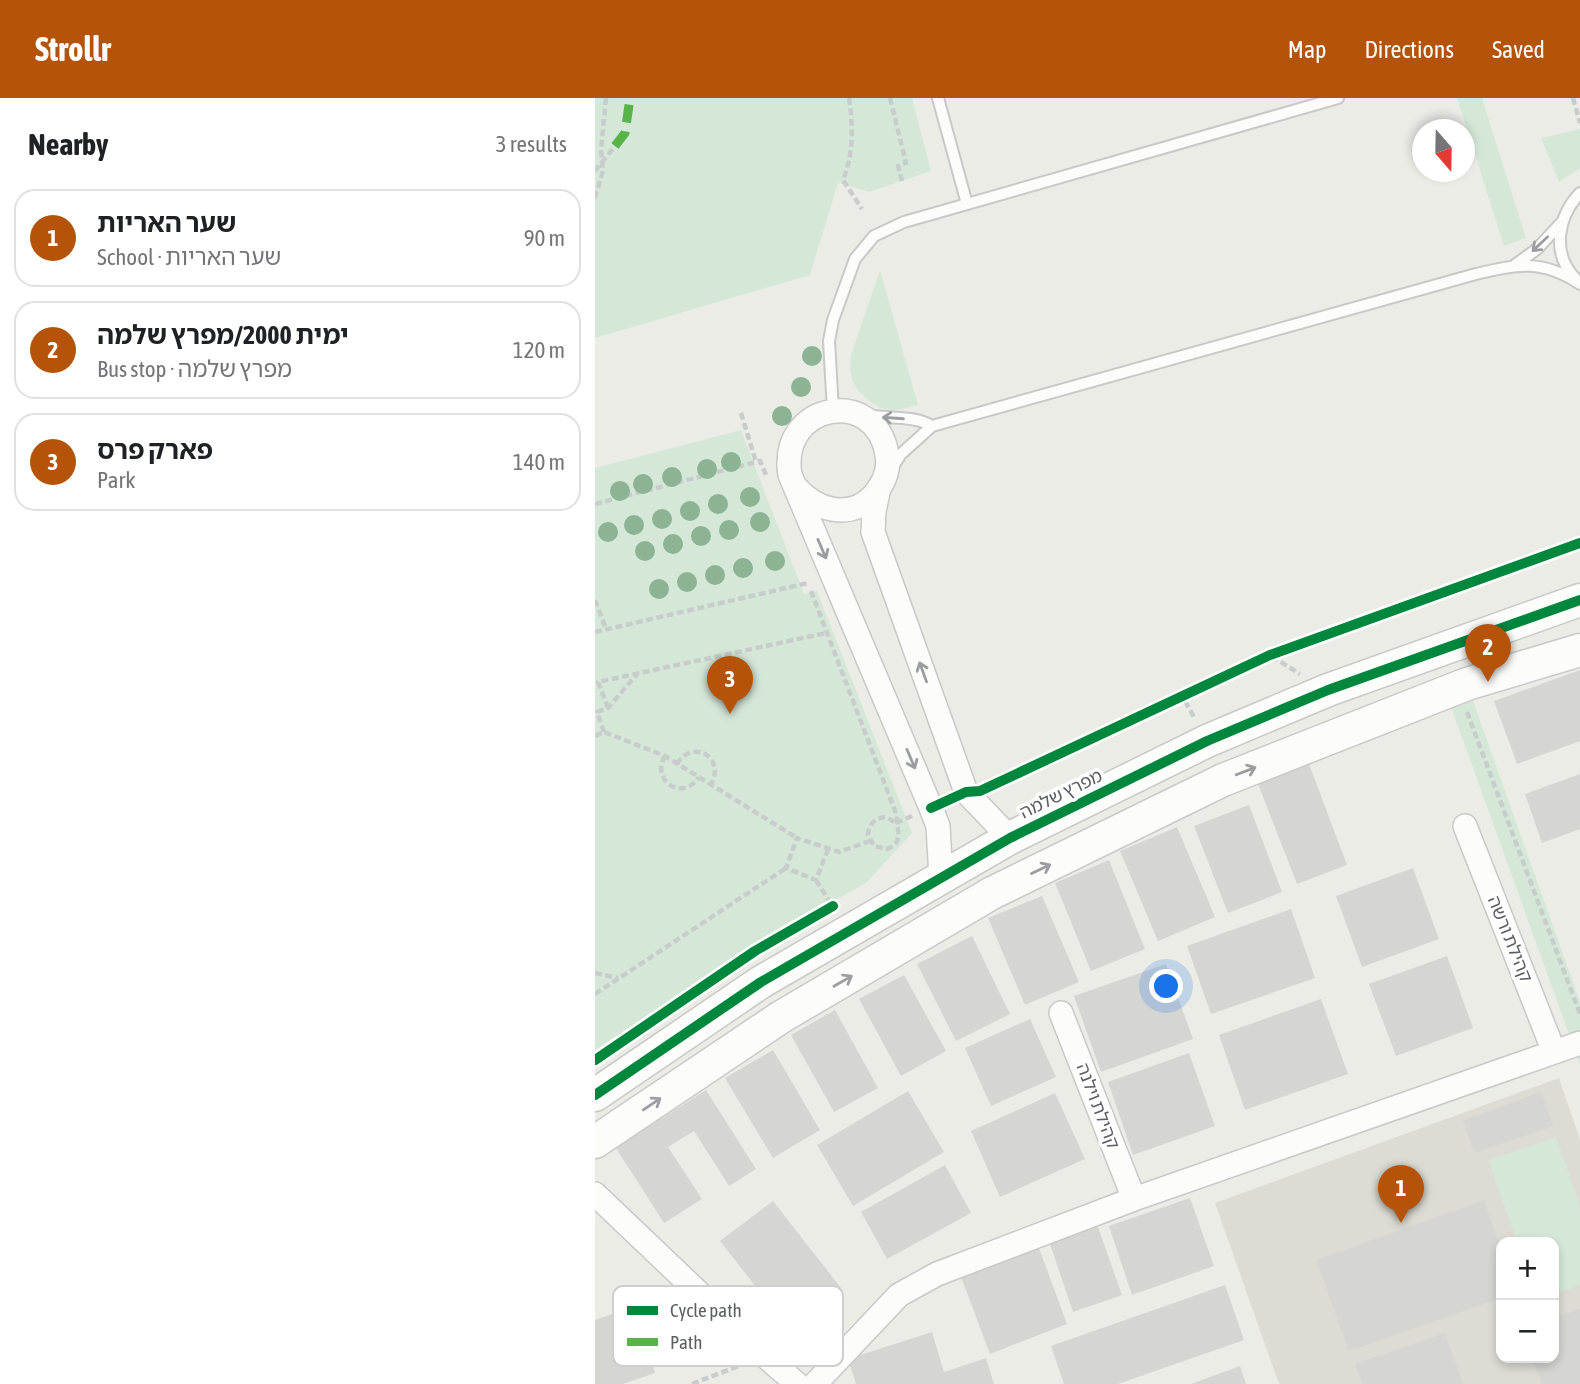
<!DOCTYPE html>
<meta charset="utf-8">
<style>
:root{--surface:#fff;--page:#f6f6f6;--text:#202124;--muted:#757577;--line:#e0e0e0;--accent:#b45309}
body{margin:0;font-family:"Asap Condensed","Noto Sans Hebrew",sans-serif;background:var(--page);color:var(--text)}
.controls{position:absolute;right:21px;bottom:21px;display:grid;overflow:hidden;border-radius:14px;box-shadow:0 4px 10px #0003}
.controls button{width:63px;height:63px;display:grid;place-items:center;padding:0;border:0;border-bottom:2px solid var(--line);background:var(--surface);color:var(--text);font:35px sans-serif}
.compass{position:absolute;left:817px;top:21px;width:63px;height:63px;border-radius:50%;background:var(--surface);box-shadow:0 4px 10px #0003;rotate:160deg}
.you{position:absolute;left:572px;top:889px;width:24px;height:24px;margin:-18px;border:5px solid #fff;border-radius:50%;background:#1a73e8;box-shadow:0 0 0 10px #1a73e833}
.badge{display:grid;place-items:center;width:46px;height:46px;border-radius:50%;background:var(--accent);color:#fff;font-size:23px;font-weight:700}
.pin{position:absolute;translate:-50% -58px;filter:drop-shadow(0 2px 4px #0008)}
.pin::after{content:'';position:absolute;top:37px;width:24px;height:21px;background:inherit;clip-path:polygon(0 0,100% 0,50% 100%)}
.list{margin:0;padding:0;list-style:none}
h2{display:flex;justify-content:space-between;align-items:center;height:91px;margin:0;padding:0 28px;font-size:30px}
h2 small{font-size:23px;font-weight:400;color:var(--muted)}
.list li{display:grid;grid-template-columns:46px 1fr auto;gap:21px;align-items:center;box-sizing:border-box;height:98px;margin:0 14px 14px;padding:0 14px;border:2px solid var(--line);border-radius:21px}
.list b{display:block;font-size:26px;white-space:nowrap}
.list p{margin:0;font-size:23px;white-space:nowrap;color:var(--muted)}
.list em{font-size:23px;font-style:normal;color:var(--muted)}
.map{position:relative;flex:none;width:985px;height:1286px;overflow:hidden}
header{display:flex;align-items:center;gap:42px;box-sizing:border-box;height:98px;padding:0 35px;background:var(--accent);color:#fff}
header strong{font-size:33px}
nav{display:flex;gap:38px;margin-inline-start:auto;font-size:24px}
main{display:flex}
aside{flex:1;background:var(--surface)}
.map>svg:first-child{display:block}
.education{fill:#dcdcd5;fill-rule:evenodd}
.green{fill:#d5e8d8}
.building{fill:#d5d5d2}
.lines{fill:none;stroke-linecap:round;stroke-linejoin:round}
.lane-casing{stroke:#c8c9c7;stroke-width:14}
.street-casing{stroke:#c8c9c7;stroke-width:26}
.secondary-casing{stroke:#c9c9c8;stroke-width:35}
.path{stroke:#c8cdcb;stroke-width:4.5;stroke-dasharray:7 3.5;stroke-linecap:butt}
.lane{stroke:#fcfcfb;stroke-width:10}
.street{stroke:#fcfcfb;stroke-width:23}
.secondary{stroke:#fcfcfb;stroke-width:32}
.quiet{stroke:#58b448;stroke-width:9;stroke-dasharray:18 9;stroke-linecap:butt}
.cycleway-casing{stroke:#fff;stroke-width:15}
.cycleway{stroke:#00873e;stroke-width:10}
.tree{fill:#8bb394}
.oneway{stroke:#9c9da0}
.labels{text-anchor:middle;stroke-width:7;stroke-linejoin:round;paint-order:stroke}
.street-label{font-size:18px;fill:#5c5e64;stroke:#fff}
.key{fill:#fff;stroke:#cecfd0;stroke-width:2}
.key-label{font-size:19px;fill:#5c5e64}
</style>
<header>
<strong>Strollr</strong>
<nav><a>Map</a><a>Directions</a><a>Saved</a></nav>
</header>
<main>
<aside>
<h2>Nearby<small>3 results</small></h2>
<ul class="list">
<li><span class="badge">1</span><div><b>שער האריות</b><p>School · שער האריות</p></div><em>90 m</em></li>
<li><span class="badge">2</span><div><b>ימית 2000/מפרץ שלמה</b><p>Bus stop · מפרץ שלמה</p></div><em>120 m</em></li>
<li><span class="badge">3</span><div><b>פארק פרס</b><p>Park</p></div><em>140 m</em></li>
</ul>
</aside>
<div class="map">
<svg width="985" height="1286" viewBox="0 0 985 1286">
<rect width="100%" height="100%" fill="#ecece7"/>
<path class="education" d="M 964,980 L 985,1042 L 985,1286 L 684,1286 L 620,1105 ZM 906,1144 L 959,1144 L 959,1260 L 906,1260 Z"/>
<path class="green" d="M 0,0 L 317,0 L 336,73 L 274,94 L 243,85 L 215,177 L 0,240 Z
M 862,0 L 887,0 L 931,140 L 909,148 Z
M 985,31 L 985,70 L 964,84 L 946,40 Z
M 285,172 L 323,307 C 314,309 304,313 295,312 C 290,312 284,309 279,306 C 259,293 251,278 257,254 Z
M 146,332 L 209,496 L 222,493 L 317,735 L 271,785 L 157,848 L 0,952 L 0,370 Z
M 872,586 L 985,904 L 985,967 L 851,595 Z
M 961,1039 L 985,1109 L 985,1187 L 959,1196 L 959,1144 L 922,1144 L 894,1063 Z"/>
<path class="building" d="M 985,572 L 985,643 L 922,666 L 899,603 Z
M 714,666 L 752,767 L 702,786 L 663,686 Z
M 985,676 L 985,731 L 947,745 L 930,696 Z
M 654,707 L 687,794 L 633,815 L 599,728 Z
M 582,729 L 620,819 L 563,843 L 525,753 Z
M 514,762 L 550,851 L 496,873 L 460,785 Z
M 818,770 L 844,841 L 767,869 L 741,798 Z
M 447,798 L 484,884 L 430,907 L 393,820 Z
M 696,811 L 720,880 L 616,916 L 592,848 Z
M 377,838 L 415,916 L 361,943 L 322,866 Z
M 852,858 L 878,930 L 801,958 L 774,886 Z
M 571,866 L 598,941 L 506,974 L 479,898 Z
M 309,877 L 351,953 L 306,978 L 264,901 Z
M 726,901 L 753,976 L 650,1012 L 624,937 Z
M 240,912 L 283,990 L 239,1014 L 196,937 Z
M 435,921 L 461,979 L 396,1008 L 370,950 Z
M 178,952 L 225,1032 L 178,1060 L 130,980 Z
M 594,955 L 620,1028 L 538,1057 L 513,984 Z
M 111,992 L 161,1071 L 134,1088 L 99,1033 L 73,1049 L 107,1101 L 69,1125 L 21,1050 Z
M 313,993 L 349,1054 L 258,1108 L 222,1047 Z
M 946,994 L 958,1028 L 879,1055 L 868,1022 Z
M 460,995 L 490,1061 L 405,1099 L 376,1033 Z
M 350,1067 L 376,1115 L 292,1161 L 266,1114 Z
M 595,1100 L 619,1168 L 537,1197 L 514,1128 Z
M 889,1102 L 906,1151 L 906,1200 L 754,1253 L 721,1162 Z
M 178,1103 L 246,1190 L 194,1231 L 125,1143 Z
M 502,1126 L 527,1197 L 478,1214 L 454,1143 Z
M 444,1150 L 472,1226 L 395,1256 L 366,1179 Z
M 630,1187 L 649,1242 L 523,1286 L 469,1286 L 456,1248 Z
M 38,1209 L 60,1275 L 28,1286 L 0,1286 L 0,1222 Z
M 985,1211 L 985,1286 L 947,1286 L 937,1260 L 959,1260 L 959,1220 Z
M 337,1234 L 349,1274 L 391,1260 L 399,1286 L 261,1286 L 253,1261 Z
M 850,1235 L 868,1286 L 767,1286 L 760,1266 Z
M 645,1268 L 651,1286 L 596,1286 Z"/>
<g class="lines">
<defs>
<path id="lane" d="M 343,0 L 372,106
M 920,167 L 942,151 L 967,124
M 980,180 C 956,155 963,118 985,95
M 238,313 L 234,243 L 238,222 L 260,161 L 279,138 L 309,124 L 743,0
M 271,317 C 292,321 319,317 337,328
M 297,370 L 306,356 L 337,328 L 881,176 C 923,166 947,161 985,186"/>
<path id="street" d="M 200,388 C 220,412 255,423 279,397 C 288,386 295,372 292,357 C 282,288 183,304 195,377 L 336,710 L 343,728 L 346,779
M 284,390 L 279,413 L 278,434 L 371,694 L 415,740
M 870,728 L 959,954
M 466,915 L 539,1101
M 0,1096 L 170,1258 L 202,1286
M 220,1286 L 304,1197 L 342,1176 L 539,1101 L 985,945"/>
<path id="secondary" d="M 0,997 L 166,884 L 415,740 L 612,643 L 733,592 L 985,502
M 0,1044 L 186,919 L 397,795 L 628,682 L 872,586 L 985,552"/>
</defs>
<use href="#lane" class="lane-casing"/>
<use href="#street" class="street-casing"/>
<use href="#secondary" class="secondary-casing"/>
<path class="path" d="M 254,0 C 258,28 259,55 248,82 L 267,111
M 295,0 L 311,65 L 303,68 L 307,83
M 978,0 L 985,25
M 0,73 L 20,48
M 0,100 L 8,73 L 6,52 L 11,0
M 146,315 L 161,364
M 0,406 L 161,364 L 165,363 L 171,377
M 216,493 L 302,718 C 301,733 310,743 292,751 L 279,748 L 273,737 C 274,725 280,720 291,719 L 301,725
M 0,502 L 11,531
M 0,534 L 213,485
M 585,594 L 600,621
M 13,610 L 3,584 L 231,535
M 872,614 L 985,916
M 9,634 L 2,614 L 13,610 L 43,575
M 0,638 L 9,634 L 70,658 L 202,740
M 70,658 C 55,683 88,704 104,679
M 82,666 C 98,640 131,659 116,687
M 392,684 L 670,554 L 705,576
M 301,725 L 317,718
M 233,751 L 221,782 L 191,770 L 202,740 L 244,754 L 275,743
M 221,782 L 239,811
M 0,875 L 23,880
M 0,896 L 191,770
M 97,1286 L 146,1267"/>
<use href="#lane" class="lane"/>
<use href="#street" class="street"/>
<use href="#secondary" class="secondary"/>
<path class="quiet" d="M 20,48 L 30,35 L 35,0"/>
<defs>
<path id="cycleway" d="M 336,710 L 371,694 L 385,693 L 675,557 L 985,445
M 0,962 L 160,853 L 238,808
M 0,997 L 166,884 L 415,740 L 612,643 L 733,592 L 985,502"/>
</defs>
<use href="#cycleway" class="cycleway-casing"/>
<use href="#cycleway" class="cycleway"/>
</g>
<g class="tree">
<circle cx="217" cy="258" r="10"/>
<circle cx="206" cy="289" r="10"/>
<circle cx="187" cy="318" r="10"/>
<circle cx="136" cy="364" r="10"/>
<circle cx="112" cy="371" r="10"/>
<circle cx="77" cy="379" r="10"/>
<circle cx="48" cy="386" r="10"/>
<circle cx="25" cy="393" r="10"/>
<circle cx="155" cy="399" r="10"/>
<circle cx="123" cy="406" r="10"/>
<circle cx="95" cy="413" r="10"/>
<circle cx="67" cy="421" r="10"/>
<circle cx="165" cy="424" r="10"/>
<circle cx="39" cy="427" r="10"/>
<circle cx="134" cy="432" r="10"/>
<circle cx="13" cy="434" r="10"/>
<circle cx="106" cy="438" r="10"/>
<circle cx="78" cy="446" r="10"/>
<circle cx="50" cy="453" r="10"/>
<circle cx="180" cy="463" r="10"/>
<circle cx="148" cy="470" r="10"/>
<circle cx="120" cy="477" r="10"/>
<circle cx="92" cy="484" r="10"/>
<circle cx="64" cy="491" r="10"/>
</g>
<defs><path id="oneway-shaft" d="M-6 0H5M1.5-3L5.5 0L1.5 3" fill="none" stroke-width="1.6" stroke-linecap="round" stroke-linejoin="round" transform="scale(1.75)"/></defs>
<g class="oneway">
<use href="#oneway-shaft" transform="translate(945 146) rotate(137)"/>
<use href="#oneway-shaft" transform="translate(298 320) rotate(-176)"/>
<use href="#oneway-shaft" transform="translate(227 451) rotate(67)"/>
<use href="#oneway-shaft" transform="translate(328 574) rotate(-110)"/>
<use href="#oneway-shaft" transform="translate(316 661) rotate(67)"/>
<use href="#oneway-shaft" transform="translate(651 673) rotate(-21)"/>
<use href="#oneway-shaft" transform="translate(446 771) rotate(-26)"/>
<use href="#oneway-shaft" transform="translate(248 883) rotate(-30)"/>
<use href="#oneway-shaft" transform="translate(57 1006) rotate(-34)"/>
</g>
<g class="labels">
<g class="street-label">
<text transform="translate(466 696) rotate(-26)" y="6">מפרץ שלמה</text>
<text transform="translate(915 841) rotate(68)" y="6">קהילת ורשה</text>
<text transform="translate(503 1008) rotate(69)" y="6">קהילת וילנה</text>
</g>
</g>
<rect x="18" y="1188" width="230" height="80" rx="10" class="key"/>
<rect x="32" y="1208" width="31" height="9" fill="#00873e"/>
<rect x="32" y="1240" width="31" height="8" fill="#58b448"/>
<g class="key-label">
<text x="75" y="1219">Cycle path</text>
<text x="75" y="1251">Path</text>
</g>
</svg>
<div class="controls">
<button>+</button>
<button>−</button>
</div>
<svg class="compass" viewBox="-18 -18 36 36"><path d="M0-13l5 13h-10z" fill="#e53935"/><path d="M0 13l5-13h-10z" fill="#757577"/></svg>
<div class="you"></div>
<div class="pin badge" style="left:806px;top:1125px">1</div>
<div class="pin badge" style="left:893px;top:584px">2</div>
<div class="pin badge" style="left:135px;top:616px">3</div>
</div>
</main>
